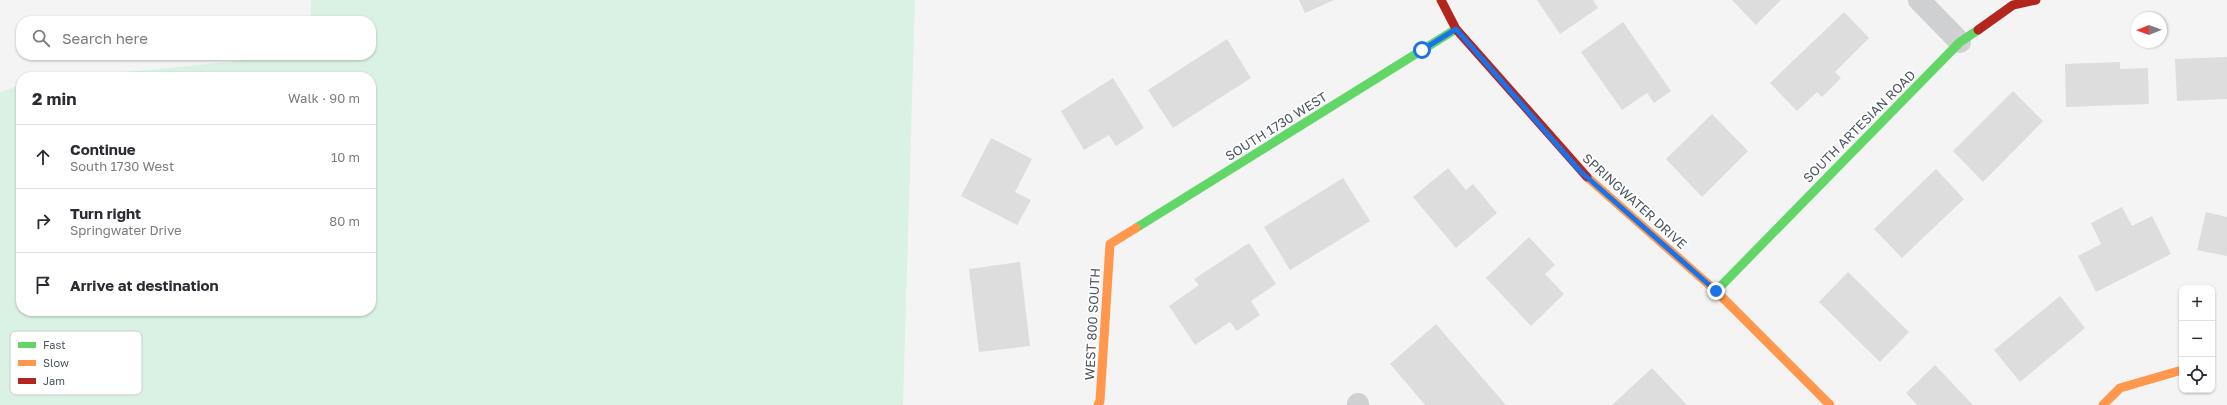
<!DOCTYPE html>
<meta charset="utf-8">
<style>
:root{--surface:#fff;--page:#f7f7f7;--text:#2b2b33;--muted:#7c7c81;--line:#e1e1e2}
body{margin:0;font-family:"Golos Text",sans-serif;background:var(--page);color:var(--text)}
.controls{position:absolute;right:12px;bottom:12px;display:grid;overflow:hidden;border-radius:8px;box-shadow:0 1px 3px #0004}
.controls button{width:36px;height:36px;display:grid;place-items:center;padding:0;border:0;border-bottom:1px solid var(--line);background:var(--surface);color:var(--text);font:20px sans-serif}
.compass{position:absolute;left:2131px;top:12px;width:36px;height:36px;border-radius:50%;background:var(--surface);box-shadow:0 1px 3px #0004;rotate:269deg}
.stop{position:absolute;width:12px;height:12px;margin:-9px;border:3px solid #1a73e8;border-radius:50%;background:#fff}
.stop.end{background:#1a73e8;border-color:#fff;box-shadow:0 1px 4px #0008}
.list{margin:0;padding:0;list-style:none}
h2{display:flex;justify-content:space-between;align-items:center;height:52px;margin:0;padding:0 16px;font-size:17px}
h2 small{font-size:13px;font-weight:400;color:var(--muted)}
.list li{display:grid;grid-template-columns:26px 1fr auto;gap:12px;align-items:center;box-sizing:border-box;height:64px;padding:0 16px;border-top:1px solid var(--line)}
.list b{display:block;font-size:15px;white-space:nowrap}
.list p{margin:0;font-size:13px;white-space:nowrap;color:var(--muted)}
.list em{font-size:13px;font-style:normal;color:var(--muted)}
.icon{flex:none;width:22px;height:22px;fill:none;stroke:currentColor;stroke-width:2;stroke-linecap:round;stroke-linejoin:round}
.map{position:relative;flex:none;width:2227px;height:405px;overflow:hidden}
.search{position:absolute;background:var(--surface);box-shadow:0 1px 3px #0004;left:16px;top:16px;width:360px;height:44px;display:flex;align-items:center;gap:10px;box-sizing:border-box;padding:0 14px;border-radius:16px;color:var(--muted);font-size:15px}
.panel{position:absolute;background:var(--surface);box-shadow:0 1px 3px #0004;left:16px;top:72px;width:360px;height:244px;border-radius:16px}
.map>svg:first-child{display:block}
.green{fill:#d9f2e3}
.building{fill:#ddddde}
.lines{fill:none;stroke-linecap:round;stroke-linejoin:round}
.street{stroke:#ced0d2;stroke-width:22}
.fast{stroke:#63d668;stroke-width:9}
.slow{stroke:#ff974d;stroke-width:9}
.jam{stroke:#b3261e;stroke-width:9}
.route{stroke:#1a73e8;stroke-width:5}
.labels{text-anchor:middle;stroke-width:3.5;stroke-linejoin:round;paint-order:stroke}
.street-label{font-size:13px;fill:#4a5661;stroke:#fff}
.key{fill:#fff;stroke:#c9ccd0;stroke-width:1}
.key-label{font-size:11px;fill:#4a5661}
</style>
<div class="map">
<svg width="2227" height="405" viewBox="0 0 2227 405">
<rect width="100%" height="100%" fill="#f4f4f4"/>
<path class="green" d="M 311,0 L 915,0 L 903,405 L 0,405 L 0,92 L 21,85 L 21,311 L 371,311 L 371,77 L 75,77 L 299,55 L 371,55 L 371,21 L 311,21 Z"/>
<path class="building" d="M 1299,0 L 1334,0 L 1305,13 Z
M 1537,0 L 1593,0 L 1598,8 L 1560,34 Z
M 1732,0 L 1781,0 L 1756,25 Z
M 1844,12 L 1869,38 L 1835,72 L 1841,78 L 1822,97 L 1817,92 L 1797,111 L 1770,83 Z
M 1623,22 L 1671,91 L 1654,103 L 1647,93 L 1622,110 L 1581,52 Z
M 1227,39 L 1251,78 L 1173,128 L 1148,90 Z
M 2227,57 L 2227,99 L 2177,101 L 2175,59 Z
M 2120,62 L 2120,69 L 2148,68 L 2149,104 L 2066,107 L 2065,64 Z
M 1113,78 L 1144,128 L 1116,146 L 1109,135 L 1084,150 L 1061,111 Z
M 2013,91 L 2043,121 L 1983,182 L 1953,151 Z
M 1712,114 L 1748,151 L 1702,197 L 1666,159 Z
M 991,138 L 1032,159 L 1015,192 L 1031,200 L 1017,225 L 961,196 Z
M 1448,168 L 1466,190 L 1473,184 L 1497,213 L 1456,248 L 1413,197 Z
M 1936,169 L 1964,199 L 1902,258 L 1874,229 Z
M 1343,178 L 1370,221 L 1290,270 L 1264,227 Z
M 2122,207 L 2132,226 L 2152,216 L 2171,254 L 2096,292 L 2078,256 L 2101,244 L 2091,223 Z
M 2206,212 L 2227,217 L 2227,256 L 2197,250 Z
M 1529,237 L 1555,265 L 1545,274 L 1564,294 L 1531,326 L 1486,278 Z
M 1249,243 L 1276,284 L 1251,301 L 1260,315 L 1237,331 L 1230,322 L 1195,345 L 1169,306 L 1199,285 L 1194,279 Z
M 1020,262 L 1030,346 L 979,352 L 969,269 Z
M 1848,272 L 1909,332 L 1880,362 L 1819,302 Z
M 2060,296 L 2085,328 L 2020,382 L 1994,350 Z
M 1436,324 L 1460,352 L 1506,405 L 1425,405 L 1414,392 L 1390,364 Z
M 1935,365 L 1973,405 L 1917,405 L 1906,393 Z
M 1652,368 L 1687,405 L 1612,405 Z"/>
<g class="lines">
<path class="street" d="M 1919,0 L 1960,42
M 1358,404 L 1358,405"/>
<path class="fast" d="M 1136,228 L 1456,29
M 1716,291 L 1960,42 L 1978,30"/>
<path class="slow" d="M 1587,177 L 1716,291 L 1830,405
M 1098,405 L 1100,401 L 1110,244 L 1136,228
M 2103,405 L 2120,388 L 2182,370"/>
<path class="jam" d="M 1441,0 L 1456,29 L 1587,177
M 1978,30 L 2013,5 L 2036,0"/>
</g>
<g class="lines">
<path class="route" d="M 1422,50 L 1456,29 L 1580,171 L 1716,291"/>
</g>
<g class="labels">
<g class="street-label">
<text transform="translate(1276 126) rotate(-32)" y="5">SOUTH 1730 WEST</text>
<text transform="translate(1859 126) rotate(-45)" y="5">SOUTH ARTESIAN ROAD</text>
<text transform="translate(1635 201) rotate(42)" y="5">SPRINGWATER DRIVE</text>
<text transform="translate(1092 324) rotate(-87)" y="5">WEST 800 SOUTH</text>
</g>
</g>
<rect x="10" y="331" width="132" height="64" rx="6" class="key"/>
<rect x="18" y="342" width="18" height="6" fill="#63d668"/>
<rect x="18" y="360" width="18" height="6" fill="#ff974d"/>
<rect x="18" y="378" width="18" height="6" fill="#b3261e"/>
<g class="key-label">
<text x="43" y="349">Fast</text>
<text x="43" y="367">Slow</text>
<text x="43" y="385">Jam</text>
</g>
</svg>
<div class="controls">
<button>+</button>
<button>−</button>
<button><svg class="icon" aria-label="locate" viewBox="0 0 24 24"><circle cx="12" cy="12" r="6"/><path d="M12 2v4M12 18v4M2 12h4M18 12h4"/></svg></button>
</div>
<svg class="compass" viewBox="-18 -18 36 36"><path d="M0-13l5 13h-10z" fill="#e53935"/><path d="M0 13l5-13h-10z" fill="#7c7c81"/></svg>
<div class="stop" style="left:1422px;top:50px"></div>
<div class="stop end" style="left:1716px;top:291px"></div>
<div class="search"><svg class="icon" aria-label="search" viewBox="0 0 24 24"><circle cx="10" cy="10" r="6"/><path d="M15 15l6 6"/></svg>Search here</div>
<section class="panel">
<h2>2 min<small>Walk · 90 m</small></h2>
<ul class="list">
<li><svg class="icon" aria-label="ahead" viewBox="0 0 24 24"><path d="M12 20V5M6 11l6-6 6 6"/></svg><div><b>Continue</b><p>South 1730 West</p></div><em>10 m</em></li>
<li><svg class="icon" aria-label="right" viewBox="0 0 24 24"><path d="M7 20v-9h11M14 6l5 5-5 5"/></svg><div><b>Turn right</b><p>Springwater Drive</p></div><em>80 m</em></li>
<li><svg class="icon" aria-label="arrive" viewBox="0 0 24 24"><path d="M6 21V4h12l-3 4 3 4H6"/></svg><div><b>Arrive at destination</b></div></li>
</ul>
</section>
</div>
